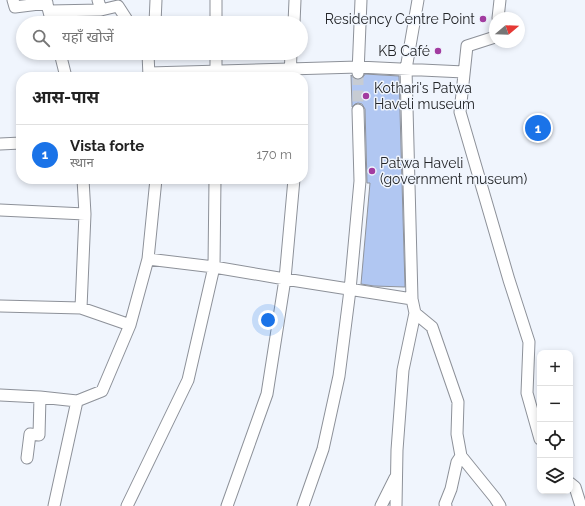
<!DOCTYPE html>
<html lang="hi">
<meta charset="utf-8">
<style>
:root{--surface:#fff;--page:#f2f2f2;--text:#222;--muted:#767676;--line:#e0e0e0;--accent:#1a73e8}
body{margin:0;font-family:Raleway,"Noto Sans Devanagari",sans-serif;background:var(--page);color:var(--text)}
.controls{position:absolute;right:12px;bottom:12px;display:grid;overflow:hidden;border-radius:8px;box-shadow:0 2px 6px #0003}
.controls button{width:36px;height:36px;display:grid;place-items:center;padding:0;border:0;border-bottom:1px solid var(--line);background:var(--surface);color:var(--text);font:20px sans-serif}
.compass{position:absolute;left:489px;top:12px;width:36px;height:36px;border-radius:50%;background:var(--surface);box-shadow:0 2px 6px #0003;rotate:71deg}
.you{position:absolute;left:268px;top:320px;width:14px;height:14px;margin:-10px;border:3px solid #fff;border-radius:50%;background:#1a73e8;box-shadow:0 0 0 6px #1a73e833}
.badge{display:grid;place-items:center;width:26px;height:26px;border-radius:50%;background:var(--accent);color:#fff;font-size:13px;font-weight:700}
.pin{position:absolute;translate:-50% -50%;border:2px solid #fff;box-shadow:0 1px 4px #0006}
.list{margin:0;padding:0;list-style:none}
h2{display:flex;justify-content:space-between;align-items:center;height:52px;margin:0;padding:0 16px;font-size:17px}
h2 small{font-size:13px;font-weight:400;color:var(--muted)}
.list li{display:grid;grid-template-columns:26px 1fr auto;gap:12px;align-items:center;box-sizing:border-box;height:60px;padding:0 16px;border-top:1px solid var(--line)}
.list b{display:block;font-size:15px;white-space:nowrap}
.list p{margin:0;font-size:13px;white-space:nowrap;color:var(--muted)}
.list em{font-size:13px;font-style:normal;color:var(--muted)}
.icon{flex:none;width:22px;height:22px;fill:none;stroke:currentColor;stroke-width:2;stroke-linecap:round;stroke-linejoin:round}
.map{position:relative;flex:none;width:585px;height:506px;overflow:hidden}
.search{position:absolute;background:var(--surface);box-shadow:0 2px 6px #0003;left:16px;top:16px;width:292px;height:44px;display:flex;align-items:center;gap:10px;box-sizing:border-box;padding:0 14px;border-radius:22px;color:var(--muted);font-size:15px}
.panel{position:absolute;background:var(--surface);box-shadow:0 2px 6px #0003;left:16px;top:72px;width:292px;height:112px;border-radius:16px}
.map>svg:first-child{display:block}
.building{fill:#b1c7f2;stroke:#8f939b}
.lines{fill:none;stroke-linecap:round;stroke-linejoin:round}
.minor-tunnel{stroke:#c7ccd3;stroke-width:11;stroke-dasharray:11 5.5;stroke-linecap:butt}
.minor-casing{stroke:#8d9199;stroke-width:13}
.minor{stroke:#fff;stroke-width:11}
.poi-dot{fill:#a23ca0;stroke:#f0f5fd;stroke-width:1.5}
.labels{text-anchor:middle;stroke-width:3;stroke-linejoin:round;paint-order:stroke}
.poi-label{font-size:14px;fill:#242629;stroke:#f0f5fd;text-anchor:end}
</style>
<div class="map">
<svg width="585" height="506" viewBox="0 0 585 506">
<rect width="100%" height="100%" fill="#f0f5fd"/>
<path class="building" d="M 365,74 L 399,76 L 405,287 L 374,286 L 361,284 L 370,183 L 367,183 L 365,109 L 362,104 L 358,103 L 355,104 L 352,107 L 351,75 L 354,79 L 358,80 L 362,79 Z"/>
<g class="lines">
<path class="minor-tunnel" d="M 358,74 L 358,110"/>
<defs>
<path id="minor" d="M 13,0 L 15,7 L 47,3
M 98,0 L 101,10 L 118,6 L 129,23
M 47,4 L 52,23
M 49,11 L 101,10
M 498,18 L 500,0
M 155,23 L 156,0
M 216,23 L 216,0
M 294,23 L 295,0
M 495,36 L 495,37 L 467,46 L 460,112 L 509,280 L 529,342 L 527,393 L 540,439
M 60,53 L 66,77
M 148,53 L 149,77
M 149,73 L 358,67 L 464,72
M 358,73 L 361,0
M 216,77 L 216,53
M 290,77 L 291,53
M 0,144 L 21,143
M 0,210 L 85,214
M 148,259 L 214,267 L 285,279 L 412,299
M 0,306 L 81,308 L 130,325
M 81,308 L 85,214 L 83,179
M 415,313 L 432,327 L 458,402 L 457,434 L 461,456 L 495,498 L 500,506
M 0,395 L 40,397 L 77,401
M 27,458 L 30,434 L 39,435 L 40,397
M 570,483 L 575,487 L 581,506
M 54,506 L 77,401 L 102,391 L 130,325 L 148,259 L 156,179
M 127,506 L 188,380 L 214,267 L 215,179
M 227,506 L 267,394 L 285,279 L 294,179
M 303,506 L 323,449 L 339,376 L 350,290 L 360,181 L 358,110
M 381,506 L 395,478
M 396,506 L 397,450 L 403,370 L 415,313 L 412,299 L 406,69 L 418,0
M 446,506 L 445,504 L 451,489 L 457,462 L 461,456"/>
</defs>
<use href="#minor" class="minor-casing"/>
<use href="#minor" class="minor"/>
</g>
<g class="poi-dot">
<circle cx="483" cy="19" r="4"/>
<circle cx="438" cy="51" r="4"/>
<circle cx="366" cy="96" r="4"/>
<circle cx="372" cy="171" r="4"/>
</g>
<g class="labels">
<g class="poi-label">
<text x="475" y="24">Residency Centre Point</text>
<text x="430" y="56">KB Café</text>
<text x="374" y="93" text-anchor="start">Kothari's Patwa<tspan x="374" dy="16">Haveli museum</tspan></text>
<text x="380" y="168" text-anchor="start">Patwa Haveli<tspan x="380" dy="16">(government museum)</tspan></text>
</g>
</g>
</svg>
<div class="controls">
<button>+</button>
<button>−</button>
<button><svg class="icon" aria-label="locate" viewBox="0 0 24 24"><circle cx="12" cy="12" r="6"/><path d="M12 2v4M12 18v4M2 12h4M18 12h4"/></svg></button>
<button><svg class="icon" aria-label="layers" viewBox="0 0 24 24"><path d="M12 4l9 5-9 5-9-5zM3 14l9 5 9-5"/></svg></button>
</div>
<svg class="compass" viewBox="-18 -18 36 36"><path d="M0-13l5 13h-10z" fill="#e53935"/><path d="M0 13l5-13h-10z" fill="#767676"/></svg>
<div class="you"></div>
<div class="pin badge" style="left:538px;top:128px">1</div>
<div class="search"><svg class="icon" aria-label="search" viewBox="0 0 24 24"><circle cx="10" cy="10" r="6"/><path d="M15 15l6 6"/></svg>यहाँ खोजें</div>
<section class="panel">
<h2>आस-पास<small></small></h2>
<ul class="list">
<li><span class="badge">1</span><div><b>Vista forte</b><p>स्थान</p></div><em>170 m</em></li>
</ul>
</section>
</div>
